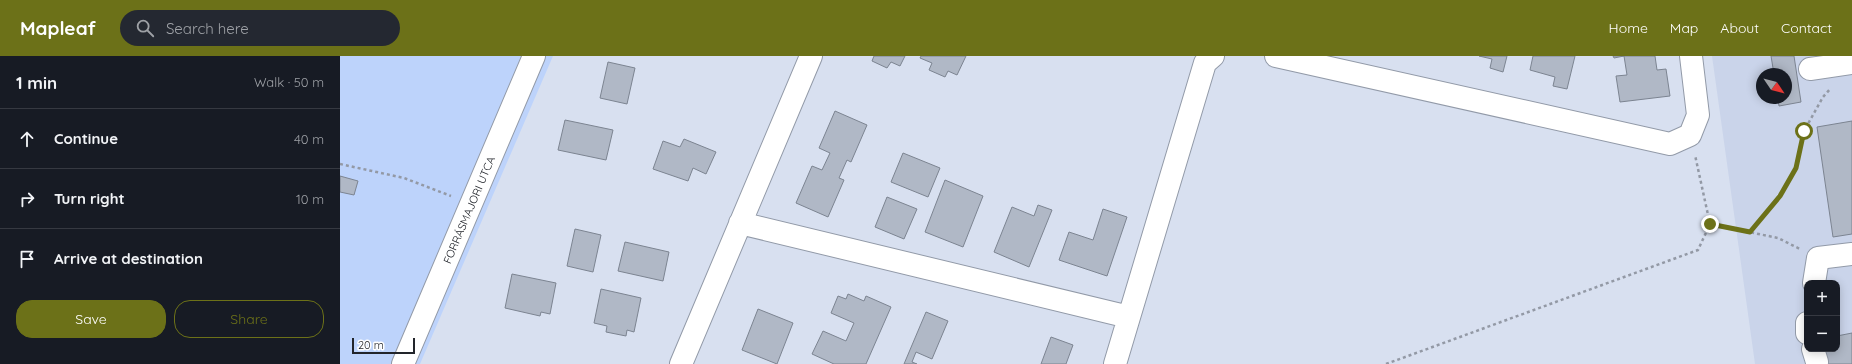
<!DOCTYPE html>
<meta charset="utf-8">
<style>
:root{--surface:#171b24;--page:#242831;--text:#f1f3f6;--muted:#9ea1a6;--line:#363941;--accent:#6c7118}
body{margin:0;font-family:Quicksand,sans-serif;background:var(--page);color:var(--text)}
.controls{position:absolute;right:12px;bottom:12px;display:grid;overflow:hidden;border-radius:8px;box-shadow:0 2px 10px #0003}
.controls button{width:36px;height:36px;display:grid;place-items:center;padding:0;border:0;border-bottom:1px solid var(--line);background:var(--surface);color:var(--text);font:20px sans-serif}
.compass{position:absolute;left:1416px;top:12px;width:36px;height:36px;border-radius:50%;background:var(--surface);box-shadow:0 2px 10px #0003;rotate:125deg}
.scale{position:absolute;left:12px;bottom:10px;width:63px;box-sizing:border-box;padding-left:4px;border:2px solid #22252b;border-top:0;font-size:11px;line-height:14px;white-space:nowrap;color:#22252b;-webkit-text-stroke:3px #fff;paint-order:stroke}
.stop{position:absolute;width:12px;height:12px;margin:-9px;border:3px solid #6c7118;border-radius:50%;background:#fff}
.stop.end{background:#6c7118;border-color:#fff;box-shadow:0 1px 4px #0008}
.list{margin:0;padding:0;list-style:none}
h2{display:flex;justify-content:space-between;align-items:center;height:52px;margin:0;padding:0 16px;font-size:17px}
h2 small{font-size:13px;font-weight:400;color:var(--muted)}
.list li{display:grid;grid-template-columns:26px 1fr auto;gap:12px;align-items:center;box-sizing:border-box;height:60px;padding:0 16px;border-top:1px solid var(--line)}
.list b{display:block;font-size:15px;white-space:nowrap}
.list em{font-size:13px;font-style:normal;color:var(--muted)}
.actions{display:flex;gap:8px;padding:12px 16px}
.actions a{flex:1;padding:9px 0;border:1px solid var(--accent);border-radius:16px;text-align:center;font-size:14px;color:var(--accent)}
.actions .main{background:var(--accent);color:#fff}
.icon{flex:none;width:22px;height:22px;fill:none;stroke:currentColor;stroke-width:2;stroke-linecap:round;stroke-linejoin:round}
.map{position:relative;flex:none;width:1512px;height:308px;overflow:hidden}
header{display:flex;align-items:center;gap:24px;box-sizing:border-box;height:56px;padding:0 20px;background:var(--accent);color:#fff}
header strong{font-size:19px}
nav{display:flex;gap:22px;margin-inline-start:auto;font-size:14px}
.search{width:280px;height:36px;background:var(--page);display:flex;align-items:center;gap:10px;box-sizing:border-box;padding:0 14px;border-radius:22px;color:var(--muted);font-size:15px}
main{display:flex}
aside{flex:1;background:var(--surface)}
.map>svg:first-child{display:block}
.built{fill:#cad4ea;fill-rule:evenodd}
.green{fill:#bdd3fb}
.building{fill:#b0b8c6;stroke:#7c8491}
.lines{fill:none;stroke-linecap:round;stroke-linejoin:round}
.minor-casing{stroke:#929aa8;stroke-width:24}
.path{stroke:#9399a5;stroke-width:2.5;stroke-dasharray:3 3;stroke-linecap:butt}
.minor{stroke:#fff;stroke-width:22}
.route{stroke:#6c7118;stroke-width:5}
.labels{text-anchor:middle;stroke-width:3.5;stroke-linejoin:round;paint-order:stroke}
.street-label{font-size:11px;fill:#22252b;stroke:#fff}
</style>
<header>
<strong>Mapleaf</strong>
<div class="search"><svg class="icon" aria-label="search" viewBox="0 0 24 24"><circle cx="10" cy="10" r="6"/><path d="M15 15l6 6"/></svg>Search here</div>
<nav><a>Home</a><a>Map</a><a>About</a><a>Contact</a></nav>
</header>
<main>
<aside>
<h2>1 min<small>Walk · 50 m</small></h2>
<ul class="list">
<li><svg class="icon" aria-label="ahead" viewBox="0 0 24 24"><path d="M12 20V5M6 11l6-6 6 6"/></svg><div><b>Continue</b></div><em>40 m</em></li>
<li><svg class="icon" aria-label="right" viewBox="0 0 24 24"><path d="M7 20v-9h11M14 6l5 5-5 5"/></svg><div><b>Turn right</b></div><em>10 m</em></li>
<li><svg class="icon" aria-label="arrive" viewBox="0 0 24 24"><path d="M6 21V4h12l-3 4 3 4H6"/></svg><div><b>Arrive at destination</b></div></li>
</ul>
<div class="actions"><a class="main">Save</a><a>Share</a></div>
</aside>
<div class="map">
<svg width="1512" height="308" viewBox="0 0 1512 308">
<rect width="100%" height="100%" fill="#d8e0f0"/>
<path class="built" d="M 1372,0 L 1512,0 L 1512,308 L 1415,308 ZM 1422,18 L 1446,18 L 1446,42 L 1422,42 ZM 1467,227 L 1497,227 L 1497,293 L 1467,293 Z"/>
<path class="green" d="M 0,0 L 213,0 L 80,308 L 0,308 Z"/>
<path class="building" d="M 534,0 L 565,0 L 560,10 L 551,6 L 547,12 L 532,5 Z
M 581,0 L 626,0 L 617,19 L 608,15 L 605,21 L 589,14 L 592,7 L 580,2 Z
M 1139,0 L 1167,0 L 1163,16 L 1150,12 L 1152,3 Z
M 1193,0 L 1235,0 L 1227,33 L 1213,30 L 1215,21 L 1190,14 Z
M 1273,0 L 1315,0 L 1317,14 L 1326,13 L 1330,40 L 1280,46 L 1276,20 L 1287,19 L 1284,0 L 1274,2 Z
M 1431,0 L 1454,0 L 1461,46 L 1439,50 L 1438,42 L 1446,42 L 1446,18 L 1434,18 Z
M 268,6 L 295,12 L 287,48 L 260,42 Z
M 495,55 L 527,69 L 511,106 L 507,104 L 499,122 L 504,124 L 488,161 L 456,147 L 472,110 L 482,114 L 490,97 L 479,92 Z
M 225,64 L 273,74 L 266,104 L 218,94 Z
M 1512,65 L 1512,178 L 1493,181 L 1477,71 Z
M 344,83 L 376,96 L 366,118 L 353,112 L 348,125 L 313,113 L 323,85 L 340,91 Z
M 563,97 L 600,112 L 588,141 L 551,126 Z
M 0,120 L 18,125 L 14,139 L 0,136 Z
M 605,124 L 643,140 L 623,191 L 585,176 Z
M 547,141 L 577,153 L 564,183 L 535,171 Z
M 698,149 L 712,154 L 689,211 L 654,196 L 672,151 L 694,160 Z
M 763,153 L 787,161 L 767,220 L 719,204 L 729,176 L 753,184 Z
M 235,173 L 261,179 L 253,216 L 227,210 Z
M 285,186 L 329,196 L 323,225 L 278,215 Z
M 172,218 L 216,227 L 210,258 L 201,256 L 200,260 L 165,252 Z
M 261,233 L 301,242 L 294,276 L 287,274 L 286,280 L 266,276 L 267,270 L 254,267 Z
M 508,238 L 524,245 L 526,240 L 551,251 L 526,308 L 494,308 L 472,298 L 483,275 L 506,285 L 514,267 L 491,257 L 498,240 L 506,243 Z
M 418,253 L 453,267 L 437,308 L 402,294 Z
M 586,256 L 608,265 L 592,303 L 576,296 L 572,306 L 577,308 L 564,308 Z
M 1512,277 L 1512,308 L 1487,308 L 1485,293 L 1497,293 L 1497,280 Z
M 711,281 L 733,289 L 726,308 L 701,308 Z"/>
<g class="lines">
<defs>
<path id="minor" d="M 936,0 L 1330,88 L 1350,79 L 1358,59 L 1351,0
M 1470,13 L 1512,7
M 400,167 L 789,261
M 1474,227 L 1478,202 L 1512,198
M 1467,267 L 1467,277
M 1473,293 L 1477,306
M 63,308 L 194,0
M 341,308 L 471,0
M 775,308 L 865,7 L 873,0"/>
</defs>
<use href="#minor" class="minor-casing"/>
<path class="path" d="M 0,108 L 64,122 L 111,140
M 1370,168 L 1438,182 L 1460,193
M 1410,176 L 1440,139 L 1456,112 L 1464,75 L 1483,41 L 1491,32
M 1046,308 L 1358,194 L 1370,168 L 1355,99"/>
<use href="#minor" class="minor"/>
</g>
<g class="lines">
<path class="route" d="M 1370,168 L 1410,176 L 1440,140 L 1456,112 L 1464,75"/>
</g>
<g class="labels">
<g class="street-label">
<text transform="translate(129 154) rotate(-67)" y="4">FORRÁSMAJORI UTCA</text>
</g>
</g>
</svg>
<div class="controls">
<button>+</button>
<button>−</button>
</div>
<svg class="compass" viewBox="-18 -18 36 36"><path d="M0-13l5 13h-10z" fill="#e53935"/><path d="M0 13l5-13h-10z" fill="#9ea1a6"/></svg>
<div class="scale">20 m</div>
<div class="stop" style="left:1464px;top:75px"></div>
<div class="stop end" style="left:1370px;top:168px"></div>
</div>
</main>
